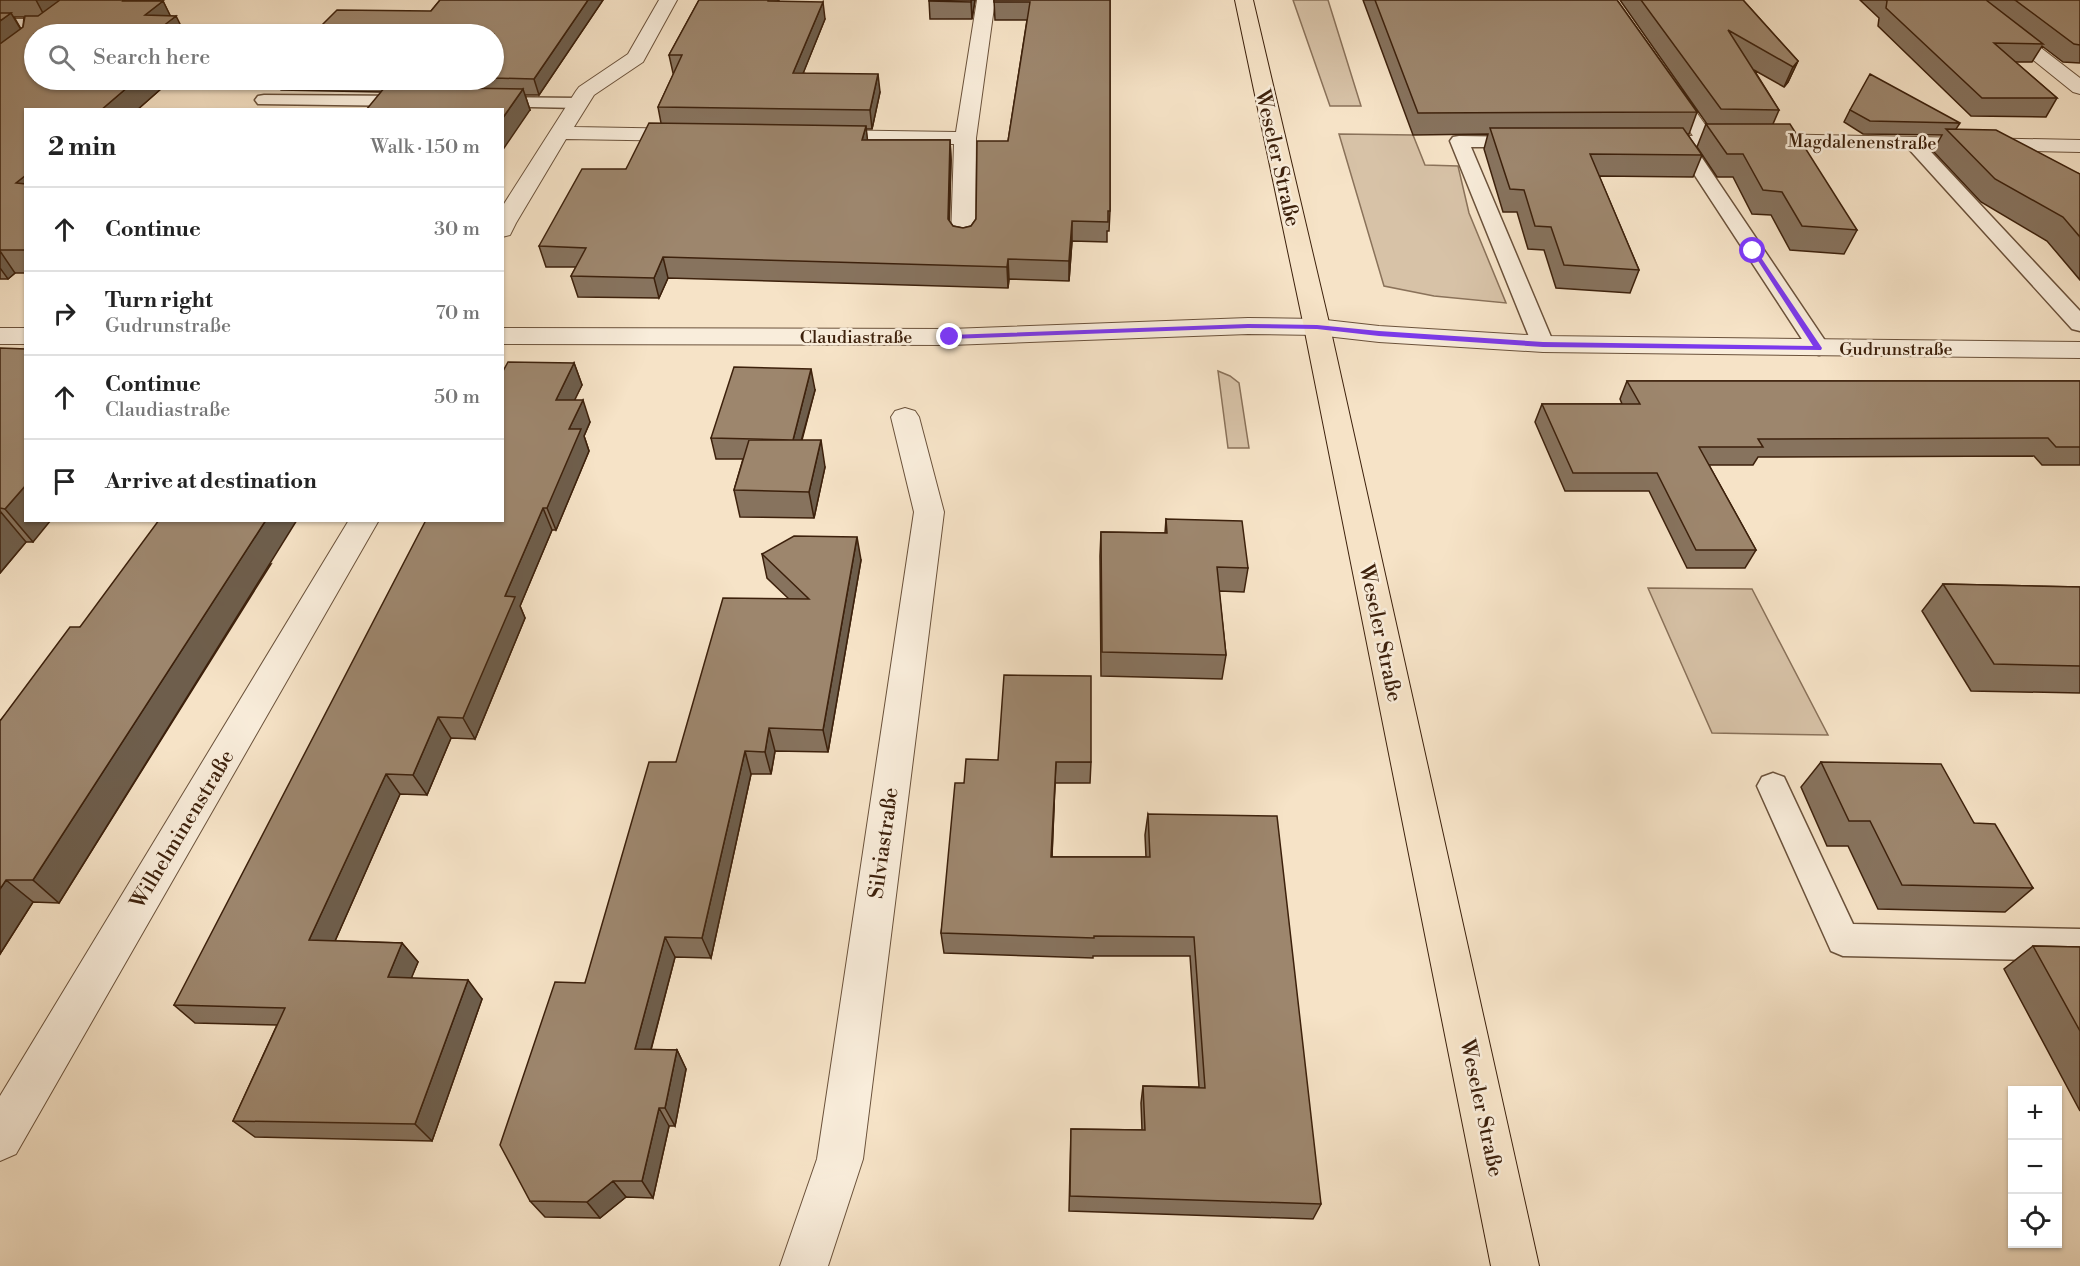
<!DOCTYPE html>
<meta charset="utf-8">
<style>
:root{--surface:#fff;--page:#f6f6f6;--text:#222;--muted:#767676;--line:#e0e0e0}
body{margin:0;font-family:"Libre Bodoni",serif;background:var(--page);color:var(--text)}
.controls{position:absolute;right:18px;bottom:18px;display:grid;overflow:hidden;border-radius:0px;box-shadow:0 2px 4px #0004}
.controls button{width:54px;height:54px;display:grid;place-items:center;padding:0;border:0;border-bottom:2px solid var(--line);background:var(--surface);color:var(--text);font:30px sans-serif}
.stop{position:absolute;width:18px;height:18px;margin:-14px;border:4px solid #7c3aed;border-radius:50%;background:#fff}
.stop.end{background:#7c3aed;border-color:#fff;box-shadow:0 2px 6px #0008}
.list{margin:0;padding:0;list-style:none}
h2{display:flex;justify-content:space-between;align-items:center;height:78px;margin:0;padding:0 24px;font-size:26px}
h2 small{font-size:20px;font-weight:400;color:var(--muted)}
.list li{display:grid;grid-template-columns:39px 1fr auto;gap:18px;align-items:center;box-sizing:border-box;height:84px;padding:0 24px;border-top:2px solid var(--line)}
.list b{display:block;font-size:22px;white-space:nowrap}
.list p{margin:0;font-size:20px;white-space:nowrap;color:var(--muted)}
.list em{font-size:20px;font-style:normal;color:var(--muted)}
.icon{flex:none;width:33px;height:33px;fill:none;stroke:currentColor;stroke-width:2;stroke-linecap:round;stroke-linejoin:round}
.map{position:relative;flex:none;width:2080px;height:1266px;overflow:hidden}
.search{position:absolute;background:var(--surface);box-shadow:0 2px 4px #0004;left:24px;top:24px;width:480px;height:66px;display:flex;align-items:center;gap:15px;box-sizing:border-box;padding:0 21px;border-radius:33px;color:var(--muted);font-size:22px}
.panel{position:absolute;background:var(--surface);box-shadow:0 2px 4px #0004;left:24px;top:108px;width:480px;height:414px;border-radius:0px}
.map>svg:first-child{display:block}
.green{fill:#d7c2a7;stroke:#8a725a;stroke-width:1.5}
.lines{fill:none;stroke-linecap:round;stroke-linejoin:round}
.lane-casing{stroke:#6b523b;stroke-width:3}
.street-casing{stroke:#6b523b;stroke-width:2}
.primary-casing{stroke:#3d210c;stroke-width:2}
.lane{fill:#f9eddb;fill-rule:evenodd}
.street{fill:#f9eddb;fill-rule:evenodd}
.primary{fill:#f6e3c7;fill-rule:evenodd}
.wall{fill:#87735e;stroke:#3d210c;stroke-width:1.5;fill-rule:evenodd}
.shaded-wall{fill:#6e5e4c;stroke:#3d210c;stroke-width:1.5}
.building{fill:#9d866d;stroke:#3d210c;stroke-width:1.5}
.route{fill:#7c3aed}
.labels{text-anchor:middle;stroke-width:5;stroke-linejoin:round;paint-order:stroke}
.far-street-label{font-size:18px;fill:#3d210c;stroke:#f9eddb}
.street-label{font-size:21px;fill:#3d210c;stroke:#f9eddb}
</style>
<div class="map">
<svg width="2080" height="1266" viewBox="0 0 2080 1266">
<rect width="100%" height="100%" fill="#f6e3c7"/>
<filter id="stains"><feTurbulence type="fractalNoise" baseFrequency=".00333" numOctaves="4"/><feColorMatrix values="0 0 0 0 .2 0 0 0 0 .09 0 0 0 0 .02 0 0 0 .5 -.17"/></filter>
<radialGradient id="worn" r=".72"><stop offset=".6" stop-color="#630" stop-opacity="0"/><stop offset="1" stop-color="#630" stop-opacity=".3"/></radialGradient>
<path class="green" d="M 1293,0 L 1328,0 L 1361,106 L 1330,106 Z
M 1339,134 L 1413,135 L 1425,165 L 1458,166 L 1469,213 L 1506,303 L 1434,296 L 1384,286 Z
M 1218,371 L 1230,376 L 1239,383 L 1249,448 L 1228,448 Z
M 1648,588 L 1752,589 L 1828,735 L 1712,733 Z"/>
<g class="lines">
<defs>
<path id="lane" d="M 264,95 L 411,96 L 417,97 L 420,101 L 417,105 L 411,106 L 258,104 L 255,100 L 258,96 Z
M 491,97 L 578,98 L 584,99 L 587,103 L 584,107 L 578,108 L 485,106 L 482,102 L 485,98 Z
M 1705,134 L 1711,135 L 1714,139 L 1711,143 L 1694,146 L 1830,348 L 1827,353 L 1819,355 L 1811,353 L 1673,142 L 1676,138 Z
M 1459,136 L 1524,137 L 1530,138 L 1533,142 L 1530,146 L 1524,147 L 1471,147 L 1554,344 L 1551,349 L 1543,351 L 1535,349 L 1532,344 L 1450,141 L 1453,137 Z
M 1913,138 L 1919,139 L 2080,311 L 2080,331 L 2072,329 L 1907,147 L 1904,143 L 1907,139 Z
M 1773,773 L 1784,777 L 1853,924 L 2080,929 L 2080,961 L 1843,956 L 1831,951 L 1757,786 L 1762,777 Z"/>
<path id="street" d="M 659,0 L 677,0 L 643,62 L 594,95 L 574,127 L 689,129 L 696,131 L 700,135 L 696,139 L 689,141 L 566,139 L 516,223 L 510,235 L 502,237 L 502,207 L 576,91 L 579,87 L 628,54 Z
M 977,0 L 995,0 L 976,138 L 975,239 L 971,244 L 963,246 L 955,244 L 951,239 L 954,144 L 822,142 L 815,140 L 811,136 L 815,132 L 822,130 L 956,132 Z
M 1959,0 L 1979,0 L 2080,78 L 2080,94 L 2073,92 Z
M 0,19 L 49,19 L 55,21 L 58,25 L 55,29 L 49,31 L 0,31 Z
M 1668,80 L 1675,82 L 1711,133 L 2080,140 L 2080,152 L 1705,145 L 1698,143 L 1658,86 L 1661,82 Z
M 1248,318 L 1317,319 L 1379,326 L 1543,336 L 2080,342 L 2080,358 L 1543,352 L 1379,342 L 1317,335 L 1248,334 L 950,345 L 502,344 L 502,328 L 950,329 Z
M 0,328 L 26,328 L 26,344 L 0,344 Z
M 905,408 L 915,411 L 919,417 L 944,512 L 863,1159 L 828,1266 L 780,1266 L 817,1159 L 914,512 L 891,417 L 895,411 Z
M 349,520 L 379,520 L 16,1154 L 0,1161 L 0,1096 Z"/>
<path id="primary" d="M 1235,0 L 1253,0 L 1330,327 L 1539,1266 L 1491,1266 L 1304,327 Z"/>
</defs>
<use href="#lane" class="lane-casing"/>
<use href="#street" class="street-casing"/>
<use href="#primary" class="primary-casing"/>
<use href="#lane" class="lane"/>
<use href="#street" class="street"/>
<use href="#primary" class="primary"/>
</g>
<path class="wall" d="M 0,0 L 160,0 L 158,1 L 163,1 L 170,16 L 171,80 L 137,110 L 26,110 L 26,273 L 15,273 L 8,279 L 0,279 ZM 14,17 L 24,17 L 23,27 L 21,29 Z
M 440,0 L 603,0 L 539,95 L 525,95 L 530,110 L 381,92 L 281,90 L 276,80 L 494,80 L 494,34 L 431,11 Z
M 699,0 L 779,0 L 778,1 L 825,19 L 803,73 L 880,92 L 872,129 L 866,129 L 867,140 L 950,140 L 951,160 L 949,221 L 953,226 L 963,228 L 971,226 L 976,219 L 1008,141 L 1027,20 L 995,20 L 994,0 L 1110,0 L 1110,211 L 1109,231 L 1107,231 L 1107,242 L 1072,241 L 1069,281 L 1009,279 L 1008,288 L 668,278 L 659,298 L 578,297 L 571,276 L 576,267 L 546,267 L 539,246 L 626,169 L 661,123 L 658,107 L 674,73 L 673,73 L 669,55 Z
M 929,0 L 975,0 L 972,19 L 930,19 Z
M 1363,0 L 1617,0 L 1697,112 L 1689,134 L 1687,134 L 1702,155 L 1693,177 L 1599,176 L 1639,270 L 1630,293 L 1556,288 L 1544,250 L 1528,249 L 1517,212 L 1503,212 L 1484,149 L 1488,134 L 1413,135 Z
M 1620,0 L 1743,0 L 1798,61 L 1788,82 L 1784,87 L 1754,70 L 1779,110 L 1773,124 L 1857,230 L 1844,254 L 1790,250 L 1771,215 L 1752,214 L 1733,177 L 1717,177 L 1697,147 L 1706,124 L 1707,124 Z
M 1860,0 L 2080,0 L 2080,63 L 2063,62 L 2042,46 L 2032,62 L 2015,62 L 2057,98 L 2046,117 L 1971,116 L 1878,26 L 1879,18 Z
M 1850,110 L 1960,123 L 1956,129 L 2080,174 L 2080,280 L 2047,241 L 1981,202 L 1933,151 L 1942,135 L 1863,134 L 1844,122 Z
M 0,348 L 33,542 L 26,542 L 0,573 Z
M 574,363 L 582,385 L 574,400 L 590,422 L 584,436 L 589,451 L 556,530 L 552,530 L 520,606 L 525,618 L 475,739 L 451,738 L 427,795 L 400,794 L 335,941 L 402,943 L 418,962 L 411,978 L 482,999 L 432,1141 L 255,1137 L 233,1121 L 277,1025 L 195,1023 L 174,1005 Z
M 1627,381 L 2080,381 L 2080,465 L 2042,465 L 2034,456 L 1758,457 L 1753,465 L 1709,465 L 1756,550 L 1745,568 L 1687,568 L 1649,491 L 1565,491 L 1535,422 L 1542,404 L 1622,404 L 1620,399 Z
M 815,390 L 802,440 L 825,467 L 814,518 L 740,517 L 734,490 L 743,459 L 716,459 L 711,438 Z
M 1166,519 L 1248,568 L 1244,592 L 1219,591 L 1226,655 L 1222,679 L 1101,676 L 1100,556 L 1101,532 L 1165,533 Z
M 762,554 L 861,560 L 828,752 L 775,751 L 771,774 L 751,774 L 711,958 L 675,957 L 651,1050 L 677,1050 L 686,1069 L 675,1126 L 669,1126 L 653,1198 L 626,1197 L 600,1218 L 545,1217 L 530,1201 L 585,983 L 676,762 L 789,599 L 767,578 Z
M 271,564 L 59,903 L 33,902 L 0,954 L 0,721 L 80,627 Z
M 1943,584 L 2080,587 L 2080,693 L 1971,691 L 1922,611 Z
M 998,760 L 1091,762 L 1090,783 L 1055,783 L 1052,857 L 1146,857 L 1145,835 L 1148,814 L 1321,1204 L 1313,1219 L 1069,1211 L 1071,1129 L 1142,1130 L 1141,1103 L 1143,1086 L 1199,1087 L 1190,956 L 1093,956 L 1093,958 L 944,953 L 941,933 L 964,783 Z
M 1821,762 L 1974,823 L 2033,888 L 2005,912 L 1878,909 L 1848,846 L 1827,846 L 1801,787 Z
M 2033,946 L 2080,947 L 2080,1111 L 2004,969 Z"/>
<path class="shaded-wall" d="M 36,0 L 69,0 L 45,17 Z
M 124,0 L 160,0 L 134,21 Z
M 588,0 L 603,0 L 539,95 L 534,79 Z
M 971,0 L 975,0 L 972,19 L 971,2 Z
M 163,1 L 172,19 L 176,16 L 185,34 L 153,34 L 145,15 Z
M 823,2 L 825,19 L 796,91 L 793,73 Z
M 11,13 L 23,33 L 0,50 L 0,21 Z
M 1798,61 L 1788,82 L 1784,87 L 1793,67 Z
M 878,74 L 880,92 L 872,129 L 870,110 Z
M 136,80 L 171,80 L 137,110 L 101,110 Z
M 523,89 L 530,110 L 502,151 L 502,119 Z
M 866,126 L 868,145 L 862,140 Z
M 950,140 L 951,160 L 949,239 L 948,219 Z
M 26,175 L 26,199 L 16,183 Z
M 1072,221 L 1072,241 L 1069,281 L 1069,261 Z
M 0,251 L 15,273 L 8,279 L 0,268 Z
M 663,257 L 668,278 L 659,298 L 654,278 Z
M 1008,259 L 1009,279 L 1008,288 L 1007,267 Z
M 574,363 L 582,385 L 564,422 L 556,400 Z
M 811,369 L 815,390 L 796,460 L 793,440 Z
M 583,400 L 590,422 L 584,436 L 589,451 L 556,530 L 547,508 L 569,429 Z
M 821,440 L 825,467 L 814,518 L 809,492 Z
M 26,485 L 26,520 L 51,520 L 33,542 L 5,509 Z
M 543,508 L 552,530 L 520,606 L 525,618 L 475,739 L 463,718 L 505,596 Z
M 0,511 L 26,542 L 0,573 Z
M 266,520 L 297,520 L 59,903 L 33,880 Z
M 857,537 L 861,560 L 828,752 L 823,730 Z
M 438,717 L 451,738 L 427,795 L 413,775 Z
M 769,728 L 775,751 L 771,774 L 765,752 Z
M 745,751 L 751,774 L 711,958 L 702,938 Z
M 1056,762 L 1055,783 L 1051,877 L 1051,857 Z
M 386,774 L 400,794 L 327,959 L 309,940 Z
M 6,880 L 33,902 L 0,954 L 0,889 Z
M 665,937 L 675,957 L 646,1068 L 635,1049 Z
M 402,943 L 418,962 L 404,996 L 388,977 Z
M 468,980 L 482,999 L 432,1141 L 415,1124 Z
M 677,1050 L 686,1069 L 675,1126 L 665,1108 Z
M 659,1108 L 669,1126 L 653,1198 L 642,1181 Z
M 613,1181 L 626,1197 L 600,1218 L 587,1202 Z"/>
<path class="building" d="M 60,0 L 124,0 L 123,1 L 163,1 L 145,15 L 176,16 L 153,34 L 34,34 L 34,80 L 136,80 L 101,110 L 26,110 L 26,175 L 16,183 L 26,184 L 26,250 L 0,250 L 0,44 L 23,27 L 25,16 L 38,16 Z
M 440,0 L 588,0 L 534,79 L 494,78 L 494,34 L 313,34 L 337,10 L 431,11 Z
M 699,0 L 768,0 L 768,1 L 823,2 L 793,73 L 878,74 L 870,110 L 658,107 L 682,55 L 669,55 Z
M 929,0 L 971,0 L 971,2 L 929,1 Z
M 994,0 L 1110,0 L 1110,211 L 1108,211 L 1108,222 L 1072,221 L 1069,261 L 1008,259 L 1007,267 L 663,257 L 654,278 L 571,276 L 586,248 L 539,246 L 582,169 L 626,169 L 649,123 L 866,126 L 862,140 L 950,140 L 948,219 L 953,226 L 963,228 L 971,226 L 976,219 L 977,141 L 1008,141 L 1030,2 L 994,2 Z
M 1375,0 L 1617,0 L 1697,112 L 1418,113 Z
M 1641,0 L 1743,0 L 1798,61 L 1793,67 L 1728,30 L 1779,110 L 1721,109 Z
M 1886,0 L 1986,0 L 2043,44 L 1994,43 L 2057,98 L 1982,98 L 1886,8 L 1887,1 Z
M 2015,0 L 2080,0 L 2080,45 L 2074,44 Z
M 0,13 L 11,13 L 0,21 Z
M 1870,74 L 1960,123 L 1870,121 L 1850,110 Z
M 385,87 L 523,89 L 502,119 L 502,110 L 366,110 Z
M 1706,124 L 1790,124 L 1857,230 L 1802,226 L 1782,192 L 1763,190 L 1743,154 L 1727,154 Z
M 1490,128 L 1683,128 L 1702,155 L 1590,154 L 1639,270 L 1564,265 L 1551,227 L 1535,226 L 1524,190 L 1510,189 Z
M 1946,129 L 1996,130 L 2080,174 L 2080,237 L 2063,217 L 1995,179 Z
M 0,348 L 26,349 L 26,485 L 5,509 L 0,508 Z
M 508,362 L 574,363 L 556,400 L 583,400 L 569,429 L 581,429 L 547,508 L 543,508 L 505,596 L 515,597 L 463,718 L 438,717 L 413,775 L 386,774 L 309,940 L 402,943 L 388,977 L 468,980 L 415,1124 L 233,1121 L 285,1008 L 174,1005 L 426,520 L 502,520 L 502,373 Z
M 734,367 L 811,369 L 793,440 L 711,438 Z
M 1627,381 L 2080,381 L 2080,447 L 2056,447 L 2048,438 L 1758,439 L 1763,447 L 1699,447 L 1756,550 L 1696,550 L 1657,473 L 1573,473 L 1542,404 L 1640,404 Z
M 749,440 L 821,440 L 809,492 L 734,490 Z
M 1166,519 L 1242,521 L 1248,568 L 1217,567 L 1226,655 L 1102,652 L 1101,532 L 1167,533 Z
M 159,520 L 266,520 L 33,880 L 6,880 L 0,889 L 0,721 L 70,627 L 80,627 Z
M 794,536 L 857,537 L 823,730 L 769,728 L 765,752 L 745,751 L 702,938 L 665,937 L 635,1049 L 677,1050 L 665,1108 L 659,1108 L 642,1181 L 613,1181 L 587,1202 L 530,1201 L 500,1145 L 555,982 L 585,983 L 649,762 L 676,762 L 723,598 L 809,599 L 762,554 Z
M 1943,584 L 2080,587 L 2080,666 L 1994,664 Z
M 1004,675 L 1091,676 L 1091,762 L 1056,762 L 1051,857 L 1150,857 L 1148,814 L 1277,816 L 1321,1204 L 1070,1196 L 1071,1129 L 1145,1130 L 1143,1086 L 1205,1088 L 1194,937 L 1094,936 L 1094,938 L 941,933 L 955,783 L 964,783 L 966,759 L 998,760 Z
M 1821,762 L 1941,764 L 1974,823 L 1995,824 L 2033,888 L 1902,885 L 1870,821 L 1849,821 Z
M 2033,946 L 2080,947 L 2080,1031 Z"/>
<path class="route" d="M 1751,250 L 1756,250 L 1822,348 L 1821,350 L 1543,347 L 1379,336 L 1317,329 L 1248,328 L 950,339 L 946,337 L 950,335 L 1248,324 L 1317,325 L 1379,331 L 1543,342 L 1813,346 Z"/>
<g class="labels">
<g class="far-street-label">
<text transform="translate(1862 142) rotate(1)" y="6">Magdalenenstraße</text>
<text x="856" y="343">Claudiastraße</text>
<text x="1896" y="355">Gudrunstraße</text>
</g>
<g class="street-label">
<text transform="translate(1278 158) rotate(77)" y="7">Weseler Straße</text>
<text transform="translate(1381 633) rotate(78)" y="7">Weseler Straße</text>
<text transform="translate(182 829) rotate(-59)" y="7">Wilhelminenstraße</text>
<text transform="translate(883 843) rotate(-82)" y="7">Silviastraße</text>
<text transform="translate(1482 1108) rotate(78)" y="7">Weseler Straße</text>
</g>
</g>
<rect width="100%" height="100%" filter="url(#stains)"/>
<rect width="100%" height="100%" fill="url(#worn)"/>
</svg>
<div class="controls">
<button>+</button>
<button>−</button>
<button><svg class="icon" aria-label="locate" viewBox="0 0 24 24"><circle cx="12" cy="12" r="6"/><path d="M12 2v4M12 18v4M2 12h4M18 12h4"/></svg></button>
</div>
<div class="stop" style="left:1753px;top:251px"></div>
<div class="stop end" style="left:950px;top:337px"></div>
<div class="search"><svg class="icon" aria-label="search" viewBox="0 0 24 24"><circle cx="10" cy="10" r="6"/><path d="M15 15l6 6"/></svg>Search here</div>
<section class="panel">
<h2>2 min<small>Walk · 150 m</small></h2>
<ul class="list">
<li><svg class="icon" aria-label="ahead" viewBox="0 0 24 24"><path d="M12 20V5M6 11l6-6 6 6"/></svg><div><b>Continue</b></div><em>30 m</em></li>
<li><svg class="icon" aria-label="right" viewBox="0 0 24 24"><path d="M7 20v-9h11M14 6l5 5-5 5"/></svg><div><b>Turn right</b><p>Gudrunstraße</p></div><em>70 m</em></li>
<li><svg class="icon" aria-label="ahead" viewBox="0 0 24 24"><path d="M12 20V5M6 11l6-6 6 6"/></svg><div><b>Continue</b><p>Claudiastraße</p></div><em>50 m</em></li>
<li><svg class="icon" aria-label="arrive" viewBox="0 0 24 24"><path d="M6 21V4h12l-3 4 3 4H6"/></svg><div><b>Arrive at destination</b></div></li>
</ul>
</section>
</div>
